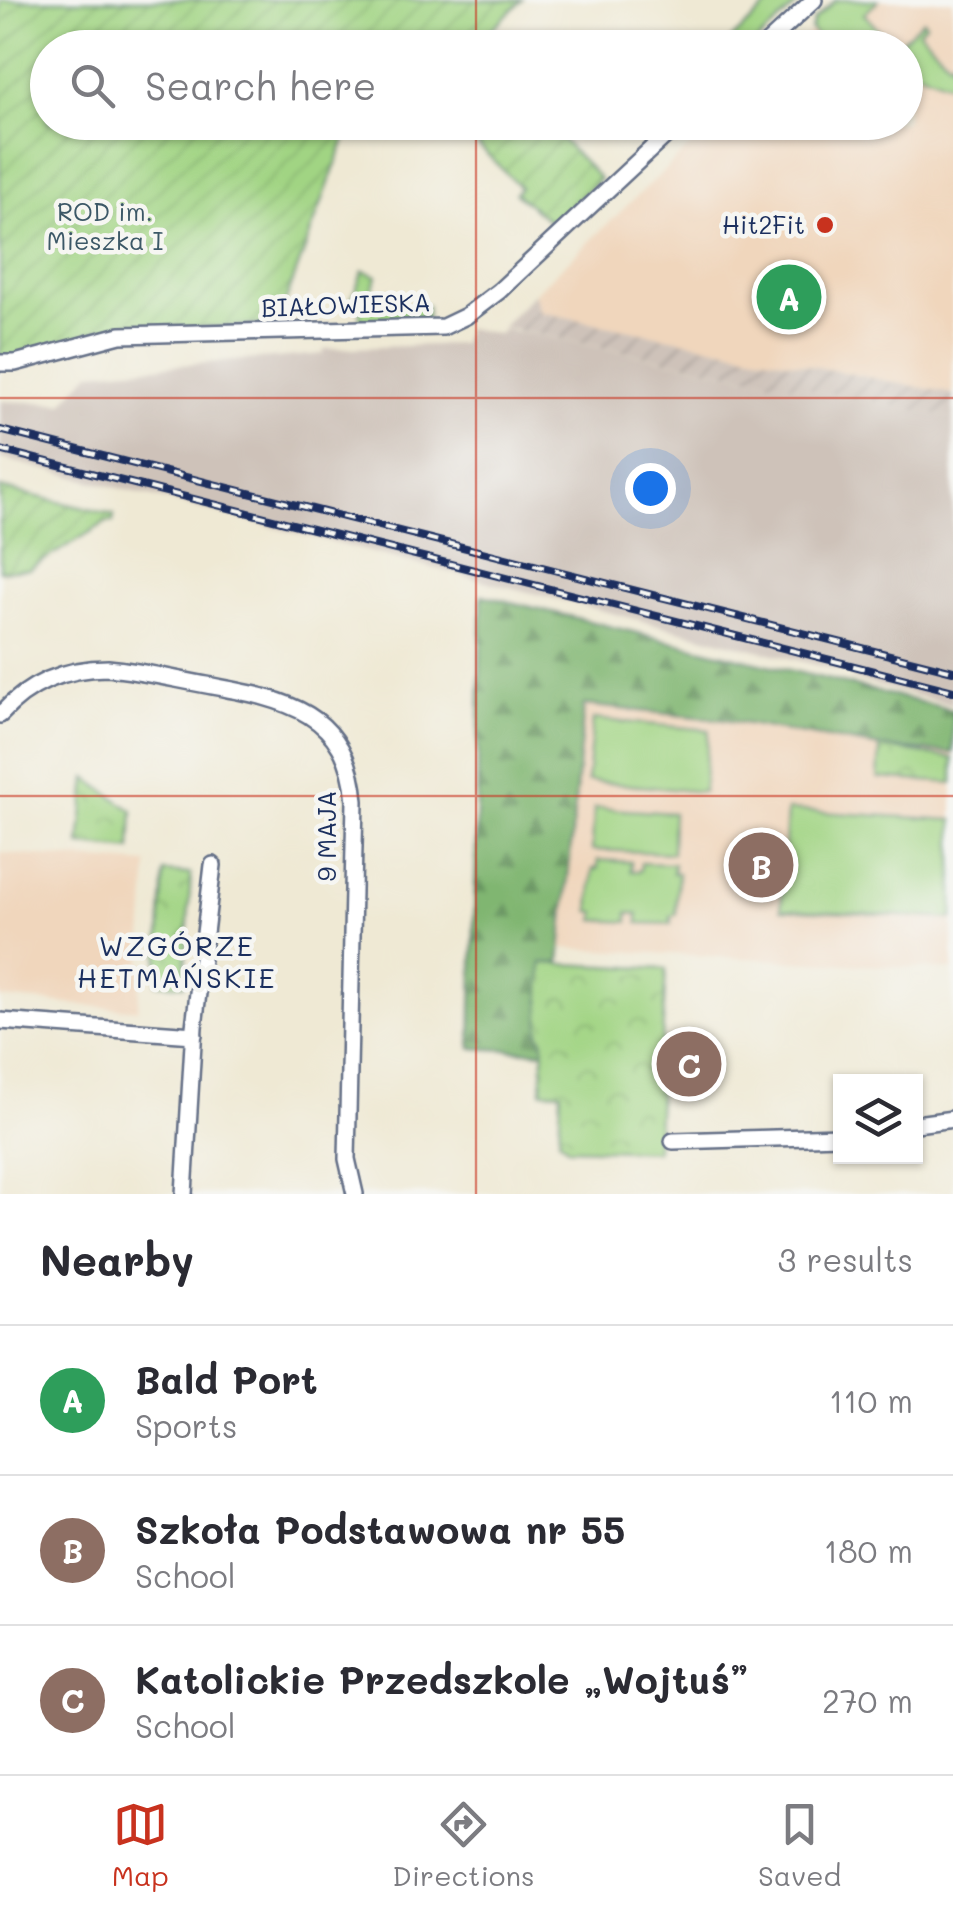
<!DOCTYPE html>
<meta charset="utf-8">
<style>
:root{--surface:#fff;--page:#f2f2f3;--text:#2b2b33;--muted:#7c7c81;--line:#e1e1e2;--accent:#c8321e}
body{margin:0;font-family:Mali,sans-serif;background:var(--page);color:var(--text)}
.controls{position:absolute;right:30px;bottom:30px;display:grid;overflow:hidden;border-radius:0px;box-shadow:0 2px 8px #0004}
.controls button{width:90px;height:90px;display:grid;place-items:center;padding:0;border:0;border-bottom:2px solid var(--line);background:var(--surface);color:var(--text);font:50px sans-serif}
.you{position:absolute;left:650px;top:488px;width:35px;height:35px;margin:-25px;border:8px solid #fff;border-radius:50%;background:#1a73e8;box-shadow:0 0 0 15px #1a73e833}
.badge{display:grid;place-items:center;width:65px;height:65px;border-radius:50%;background:var(--accent);color:#fff;font-size:32px;font-weight:700}
.pin{position:absolute;translate:-50% -50%;border:5px solid #fff;box-shadow:0 2px 10px #0006}
.list{margin:0;padding:0;list-style:none}
h2{display:flex;justify-content:space-between;align-items:center;height:130px;margin:0;padding:0 40px;font-size:42px}
h2 small{font-size:32px;font-weight:400;color:var(--muted)}
.list li{display:grid;grid-template-columns:65px 1fr auto;gap:30px;align-items:center;box-sizing:border-box;height:150px;padding:0 40px;border-top:2px solid var(--line)}
.list b{display:block;font-size:38px;white-space:nowrap}
.list p{margin:0;font-size:32px;white-space:nowrap;color:var(--muted)}
.list em{font-size:32px;font-style:normal;color:var(--muted)}
.icon{flex:none;width:55px;height:55px;fill:none;stroke:currentColor;stroke-width:2;stroke-linecap:round;stroke-linejoin:round}
.map{position:relative;flex:none;width:953px;height:1194px;overflow:hidden}
.search{position:absolute;background:var(--surface);box-shadow:0 2px 8px #0004;left:30px;right:30px;top:30px;height:110px;display:flex;align-items:center;gap:25px;box-sizing:border-box;padding:0 35px;border-radius:55px;color:var(--muted);font-size:38px}
.sheet{height:580px;background:var(--surface)}
nav{display:flex;justify-content:space-around;align-items:center;box-sizing:border-box;height:140px;border-top:2px solid var(--line);background:var(--surface);font-size:28px;color:var(--muted)}
nav a{display:grid;justify-items:center;gap:5px}
nav .on{color:var(--accent)}
.map>svg:first-child{display:block}
.built{fill:#f0d6bc}
.industrial{fill:url(#industrial-furrows)}
.railway{fill:#cec2b9}
.grass{fill:#a1d483;stroke:#5e8270;stroke-width:2.5}
.forest{fill:url(#forest-firs);stroke:#4e7268;stroke-width:2.5}
.park{fill:url(#park-crowns);stroke:#5e8270;stroke-width:2.5}
.garden{fill:url(#garden-furrows);stroke:#5e8270;stroke-width:2.5}
.lines{fill:none;stroke-linecap:round;stroke-linejoin:round}
.minor-casing{stroke:#657087;stroke-width:20}
.minor{stroke:#fff;stroke-width:15}
.rail-casing{stroke:#1b2f5e;stroke-width:8}
.rail{stroke:#f6f6f2;stroke-width:4;stroke-dasharray:11;stroke-linecap:butt}
.grid{fill:none;stroke:#c8321e;stroke-width:2.5;stroke-opacity:0.55}
.poi-dot{fill:#c8321e;stroke:#f6f6f2;stroke-width:4}
.labels{text-anchor:middle;stroke-width:9;stroke-linejoin:round;paint-order:stroke}
.park-label{font-size:25px;fill:#3c5867;stroke:#f6f6f2}
.poi-label{font-size:25px;fill:#1b2f5e;stroke:#f6f6f2;text-anchor:end}
.street-label{font-size:25px;fill:#1b2f5e;stroke:#f6f6f2}
.neighbourhood-label{font-size:28px;letter-spacing:2.5px;fill:#1b2f5e;stroke:#f6f6f2}
</style>
<div class="map">
<svg width="953" height="1194" viewBox="0 0 953 1194">
<defs>
<pattern id="industrial-furrows" width="10" height="10" patternUnits="userSpaceOnUse" patternTransform="scale(2.5)"><rect width="10" height="10" fill="#cec2b9"/><path d="M-1 1l2-2M0 10L10 0M9 11l2-2" fill="none" stroke="#b0a7a1"/></pattern>
<pattern id="forest-firs" width="22" height="20" patternUnits="userSpaceOnUse" patternTransform="scale(2.5)"><rect width="22" height="20" fill="#80b671"/><path d="M5 1l3.5 6h-7zM16 11l3.5 6h-7z" fill="#689460"/></pattern>
<pattern id="park-crowns" width="20" height="18" patternUnits="userSpaceOnUse" patternTransform="scale(2.5)"><rect width="20" height="18" fill="#a1d483"/><path d="M2 6a3 3 0 1 1 6 0M12 15a3 3 0 1 1 6 0" fill="none" stroke="#8ab674"/></pattern>
<pattern id="garden-furrows" width="10" height="10" patternUnits="userSpaceOnUse" patternTransform="scale(2.5)"><rect width="10" height="10" fill="#a1d483"/><path d="M-1 1l2-2M0 10L10 0M9 11l2-2" fill="none" stroke="#8ab674"/></pattern>
</defs>
<rect width="100%" height="100%" fill="#f6f6f2"/>
<filter id="ink" filterUnits="userSpaceOnUse"><feTurbulence type="fractalNoise" baseFrequency=".01" numOctaves="2"/><feDisplacementMap in="SourceGraphic" scale="20" xChannelSelector="R" yChannelSelector="G"/><feConvolveMatrix kernelMatrix="1 2 1 2 8 2 1 2 1" color-interpolation-filters="sRGB"/></filter>
<filter id="wash" filterUnits="userSpaceOnUse"><feTurbulence type="fractalNoise" baseFrequency=".0048" numOctaves="4" result="noise"/><feDisplacementMap in="SourceGraphic" scale="40" xChannelSelector="R" yChannelSelector="G"/><feGaussianBlur stdDeviation="2.25" result="paint"/><feColorMatrix in="noise" values="0 0 0 0 0 0 0 0 0 0 0 0 0 0 0 0 0 1.4 0 .05"/><feComposite in="paint" operator="in"/></filter>
<g filter="url(#wash)">
<rect width="100%" height="100%" fill="#efe9d4"/>
<path class="built" d="M 845,0 L 953,0 L 953,394 L 540,312 L 534,293 L 715,123 L 906,122 L 906,48 L 795,47 Z
M 584,705 L 754,724 L 880,747 L 953,753 L 953,970 L 563,948 Z
M 0,853 L 148,864 L 138,1010 L 0,998 Z"/>
<path class="industrial" d="M 534,293 L 540,312 L 953,394 L 953,418 L 502,327 Z"/>
<path class="railway" d="M 466,328 L 500,334 L 501,329 L 529,333 L 953,418 L 953,705 L 851,679 L 852,674 L 0,458 L 0,401 L 63,403 L 91,372 L 323,354 L 324,349 L 461,344 Z"/>
<path class="grass" d="M 774,0 L 800,2 L 751,47 L 723,47 Z
M 836,0 L 879,0 L 864,14 L 895,47 L 923,20 L 926,23 L 919,31 L 949,62 L 953,59 L 953,86 L 906,67 L 906,48 L 827,47 L 811,30 L 814,20 Z
M 363,271 L 377,276 L 366,304 L 374,309 L 427,306 L 427,319 L 360,322 L 360,306 L 349,305 Z
M 593,719 L 709,730 L 703,792 L 587,781 Z
M 594,808 L 673,813 L 672,853 L 592,850 Z
M 787,810 L 953,820 L 953,919 L 781,909 Z
M 598,860 L 631,862 L 631,871 L 640,871 L 641,863 L 674,864 L 673,873 L 678,873 L 676,915 L 671,916 L 671,924 L 638,923 L 638,914 L 628,913 L 628,922 L 595,920 L 596,912 L 590,911 L 593,869 L 598,869 Z"/>
<path class="forest" d="M 482,595 L 953,710 L 953,753 L 880,747 L 724,720 L 584,705 L 560,963 L 542,963 L 544,1052 L 471,1048 Z"/>
<path class="park" d="M 880,747 L 953,758 L 953,783 L 878,778 Z
M 87,778 L 133,811 L 131,850 L 80,845 Z
M 164,872 L 191,874 L 184,985 L 157,983 Z
M 542,963 L 666,969 L 656,1151 L 568,1148 L 559,1139 L 561,1092 L 542,1091 L 544,1041 L 539,1033 Z"/>
<path class="garden" d="M 0,0 L 522,0 L 473,47 L 48,48 L 48,122 L 351,123 L 279,319 L 267,325 L 97,331 L 24,357 L 0,357 Z
M 456,123 L 546,123 L 600,179 L 554,225 L 515,193 L 520,187 Z
M 0,488 L 114,515 L 113,522 L 107,522 L 29,569 L 0,571 Z"/>
</g>
<g filter="url(#ink)">
<g class="lines">
<defs>
<path id="minor" d="M 762,48 L 814,0
M 0,363 L 15,363 L 120,335 L 443,327 L 466,316 L 499,291 L 680,122
M 0,715 C 29,683 64,668 108,668 C 141,671 174,679 207,685 C 281,699 348,709 355,801 L 347,1159 L 355,1194
M 0,1021 L 194,1035
M 916,1124 L 953,1119
M 673,1141 L 840,1136
M 184,1194 L 194,1027 L 213,865"/>
</defs>
<use href="#minor" class="minor-casing"/>
<use href="#minor" class="minor"/>
<defs>
<path id="rail" d="M 0,430 L 953,671
M 0,450 L 953,691"/>
</defs>
<use href="#rail" class="rail-casing"/>
<use href="#rail" class="rail"/>
</g>
</g>
<path class="grid" d="M 476,0 L 476,48M 476,122 L 476,1194M 0,398 L 953,398M 0,796 L 953,796"/>
<circle class="poi-dot" cx="825" cy="225" r="10"/>
<g class="labels">
<g class="park-label">
<text x="105" y="221">ROD im.<tspan x="105" dy="29">Mieszka I</tspan></text>
</g>
<g class="poi-label">
<text x="805" y="234">Hit2Fit</text>
</g>
<g class="street-label">
<text transform="translate(346 305) rotate(-2)" y="9">BIAŁOWIESKA</text>
<text transform="translate(327 836) rotate(-90)" y="9">9 MAJA</text>
</g>
<g class="neighbourhood-label">
<text x="177" y="956">WZGÓRZE<tspan x="177" dy="32">HETMAŃSKIE</tspan></text>
</g>
</g>
</svg>
<div class="controls">
<button><svg class="icon" aria-label="layers" viewBox="0 0 24 24"><path d="M12 4l9 5-9 5-9-5zM3 14l9 5 9-5"/></svg></button>
</div>
<div class="you"></div>
<div class="pin badge" style="left:789px;top:297px;background:#2e9e5b">A</div>
<div class="pin badge" style="left:761px;top:865px;background:#8d6e63">B</div>
<div class="pin badge" style="left:689px;top:1064px;background:#8d6e63">C</div>
<div class="search"><svg class="icon" aria-label="search" viewBox="0 0 24 24"><circle cx="10" cy="10" r="6"/><path d="M15 15l6 6"/></svg>Search here</div>
</div>
<section class="sheet">
<h2>Nearby<small>3 results</small></h2>
<ul class="list">
<li><span class="badge" style="background:#2e9e5b">A</span><div><b>Bald Port</b><p>Sports</p></div><em>110 m</em></li>
<li><span class="badge" style="background:#8d6e63">B</span><div><b>Szkoła Podstawowa nr 55</b><p>School</p></div><em>180 m</em></li>
<li><span class="badge" style="background:#8d6e63">C</span><div><b>Katolickie Przedszkole „Wojtuś”</b><p>School</p></div><em>270 m</em></li>
</ul>
</section>
<nav>
<a class="on"><svg class="icon" aria-label="map" viewBox="0 0 24 24"><path d="M3 6l6-2 6 2 6-2v14l-6 2-6-2-6 2zM9 4v14M15 6v14"/></svg>Map</a>
<a><svg class="icon" aria-label="directions" viewBox="0 0 24 24"><path d="M12 3l9 9-9 9-9-9zM9 14v-3h6M13 9l2 2-2 2"/></svg>Directions</a>
<a><svg class="icon" aria-label="saved" viewBox="0 0 24 24"><path d="M7 4h10v16l-5-4-5 4z"/></svg>Saved</a>
</nav>
